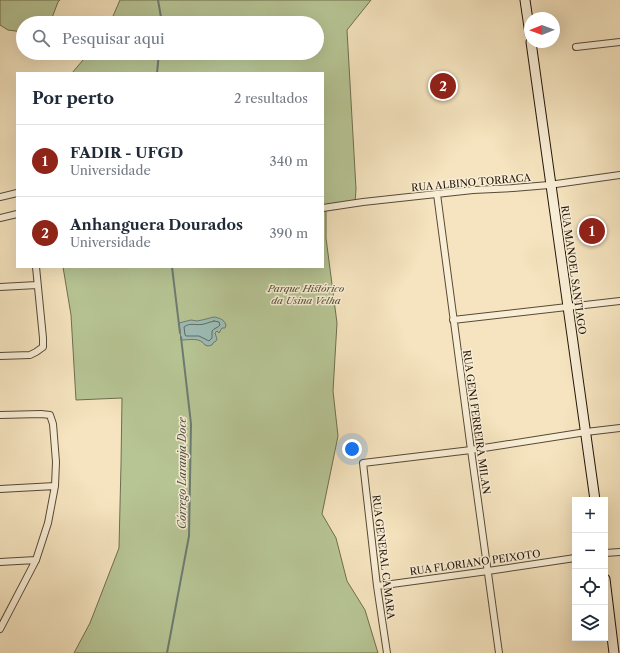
<!DOCTYPE html>
<html lang="pt">
<meta charset="utf-8">
<style>
:root{--surface:#fff;--page:#f2f2f3;--text:#1f2937;--muted:#747a83;--line:#e0e1e3;--accent:#8f2418}
body{margin:0;font-family:"Libre Caslon Text",serif;background:var(--page);color:var(--text)}
.controls{position:absolute;right:12px;bottom:12px;display:grid;overflow:hidden;border-radius:0px;box-shadow:0 4px 16px #0002}
.controls button{width:36px;height:36px;display:grid;place-items:center;padding:0;border:0;border-bottom:1px solid var(--line);background:var(--surface);color:var(--text);font:20px sans-serif}
.compass{position:absolute;left:524px;top:12px;width:36px;height:36px;border-radius:50%;background:var(--surface);box-shadow:0 4px 16px #0002;rotate:269deg}
.you{position:absolute;left:352px;top:449px;width:14px;height:14px;margin:-10px;border:3px solid #fff;border-radius:50%;background:#1a73e8;box-shadow:0 0 0 6px #1a73e833}
.badge{display:grid;place-items:center;width:26px;height:26px;border-radius:50%;background:var(--accent);color:#fff;font-size:13px;font-weight:700}
.pin{position:absolute;translate:-50% -50%;border:2px solid #fff;box-shadow:0 1px 4px #0006}
.list{margin:0;padding:0;list-style:none}
h2{display:flex;justify-content:space-between;align-items:center;height:52px;margin:0;padding:0 16px;font-size:17px}
h2 small{font-size:13px;font-weight:400;color:var(--muted)}
.list li{display:grid;grid-template-columns:26px 1fr auto;gap:12px;align-items:center;box-sizing:border-box;height:72px;padding:0 16px;border-top:1px solid var(--line)}
.list b{display:block;font-size:15px;white-space:nowrap}
.list p{margin:0;font-size:13px;white-space:nowrap;color:var(--muted)}
.list em{font-size:13px;font-style:normal;color:var(--muted)}
.icon{flex:none;width:22px;height:22px;fill:none;stroke:currentColor;stroke-width:2;stroke-linecap:round;stroke-linejoin:round}
.map{position:relative;flex:none;width:620px;height:653px;overflow:hidden}
.search{position:absolute;background:var(--surface);box-shadow:0 4px 16px #0002;left:16px;top:16px;width:308px;height:44px;display:flex;align-items:center;gap:10px;box-sizing:border-box;padding:0 14px;border-radius:22px;color:var(--muted);font-size:15px}
.panel{position:absolute;background:var(--surface);box-shadow:0 4px 16px #0002;left:16px;top:72px;width:308px;height:196px;border-radius:0px}
.map>svg:first-child{display:block}
.green{fill:#b7c595;stroke:#6e6e4e}
.water{fill:#9dbeb8;stroke:#6d7b72}
.lines{fill:none;stroke-linecap:round;stroke-linejoin:round}
.shore{stroke:#606a60;stroke-width:1}
.stream{stroke:#6d7b72;stroke-width:2}
.street-casing{stroke:#584a36;stroke-width:8}
.secondary-casing{stroke:#241608;stroke-width:11}
.street{stroke:#f8edd5;stroke-width:6}
.secondary{stroke:#f8edd5;stroke-width:9}
.labels{text-anchor:middle;stroke-width:3;stroke-linejoin:round;paint-order:stroke}
.street-label{font-size:10px;fill:#241608;stroke:#f8edd5}
.park-label{font-size:10px;font-style:italic;fill:#575339;stroke:#f8edd5}
.water-label{font-size:11px;font-style:italic;fill:#4e5146;stroke:#f8edd5}
</style>
<div class="map">
<svg width="620" height="653" viewBox="0 0 620 653">
<rect width="100%" height="100%" fill="#f5e4bf"/>
<filter id="stains"><feTurbulence type="fractalNoise" baseFrequency=".005" numOctaves="4"/><feColorMatrix values="0 0 0 0 .2 0 0 0 0 .09 0 0 0 0 .02 0 0 0 .5 -.17"/></filter>
<radialGradient id="worn" r=".72"><stop offset=".6" stop-color="#630" stop-opacity="0"/><stop offset="1" stop-color="#630" stop-opacity=".3"/></radialGradient>
<path class="green" d="M 0,0 L 60,0 L 58,2 L 50,23 L 23,23 L 23,32 L 8,30 L 0,25 Z
M 120,0 L 371,0 L 347,30 L 356,189 L 355,203 L 326,207 L 326,238 L 337,323 L 333,391 L 338,436 L 322,514 L 336,538 L 347,581 L 365,610 L 378,653 L 74,653 L 90,623 L 119,548 L 121,464 L 122,398 L 76,400 L 71,315 L 63,267 L 323,267 L 323,73 L 72,73 L 89,53 L 317,53 L 317,23 L 110,23 Z"/>
<path class="water" d="M 214,317 C 219,318 224,319 226,325 L 225,328 L 222,328 L 219,333 L 217,331 L 215,333 L 217,339 L 216,341 L 213,343 L 212,345 L 208,346 L 205,345 C 200,337 189,340 181,340 L 179,323 L 191,320 L 197,321 L 202,320 Z"/>
<g class="lines">
<path class="shore" d="M 214,321 L 219,322 L 220,325 C 218,328 214,328 212,331 L 212,338 L 209,341 L 199,336 L 186,336 L 185,335 L 184,327 C 190,322 196,326 204,324 C 207,323 211,322 214,321 Z"/>
<path class="stream" d="M 158,0 L 162,23
M 157,73 L 159,53
M 172,267 L 180,333
M 167,653 L 189,536 L 191,424 L 181,337"/>
<defs>
<path id="street" d="M 576,47 L 620,42
M 437,194 L 471,450 L 499,653
M 0,197 L 17,193
M 323,208 L 363,202 L 473,190 L 513,188 L 549,185 L 620,175
M 0,218 L 17,214
M 0,287 L 37,285
M 453,320 L 620,301
M 0,356 L 30,355 L 36,352 L 43,347 L 43,338 L 36,267
M 0,415 L 41,414 L 50,415 L 53,424 L 56,462 L 55,486 L 48,523 L 36,560 L 0,629
M 0,489 L 55,486
M 605,553 L 620,552
M 0,562 L 36,560
M 377,586 L 488,571 L 575,558
M 387,653 L 377,586 L 363,463 L 471,450 L 586,432 L 620,428"/>
<path id="secondary" d="M 525,0 L 530,34
M 531,42 L 595,500
M 605,579 L 614,653"/>
</defs>
<use href="#street" class="street-casing"/>
<use href="#secondary" class="secondary-casing"/>
<use href="#street" class="street"/>
<use href="#secondary" class="secondary"/>
</g>
<g class="labels">
<g class="street-label">
<text transform="translate(471 182) rotate(-5)" y="4">RUA ALBINO TORRACA</text>
<text transform="translate(574 270) rotate(82)" y="4">RUA MANOEL SANTIAGO</text>
<text transform="translate(477 422) rotate(82)" y="4">RUA GENI FERREIRA MILAN</text>
<text transform="translate(384 557) rotate(83)" y="4">RUA GENERAL CAMARA</text>
<text transform="translate(475 562) rotate(-8)" y="4">RUA FLORIANO PEIXOTO</text>
</g>
<g class="park-label">
<text x="306" y="292">Parque Histórico<tspan x="306" dy="12">da Usina Velha</tspan></text>
</g>
<g class="water-label">
<text transform="translate(182 473) rotate(-90)" y="4">Córrego Laranja Doce</text>
</g>
</g>
<rect width="100%" height="100%" filter="url(#stains)"/>
<rect width="100%" height="100%" fill="url(#worn)"/>
</svg>
<div class="controls">
<button>+</button>
<button>−</button>
<button><svg class="icon" aria-label="locate" viewBox="0 0 24 24"><circle cx="12" cy="12" r="6"/><path d="M12 2v4M12 18v4M2 12h4M18 12h4"/></svg></button>
<button><svg class="icon" aria-label="layers" viewBox="0 0 24 24"><path d="M12 4l9 5-9 5-9-5zM3 14l9 5 9-5"/></svg></button>
</div>
<svg class="compass" viewBox="-18 -18 36 36"><path d="M0-13l5 13h-10z" fill="#e53935"/><path d="M0 13l5-13h-10z" fill="#747a83"/></svg>
<div class="you"></div>
<div class="pin badge" style="left:592px;top:231px">1</div>
<div class="pin badge" style="left:443px;top:86px">2</div>
<div class="search"><svg class="icon" aria-label="search" viewBox="0 0 24 24"><circle cx="10" cy="10" r="6"/><path d="M15 15l6 6"/></svg>Pesquisar aqui</div>
<section class="panel">
<h2>Por perto<small>2 resultados</small></h2>
<ul class="list">
<li><span class="badge">1</span><div><b>FADIR - UFGD</b><p>Universidade</p></div><em>340 m</em></li>
<li><span class="badge">2</span><div><b>Anhanguera Dourados</b><p>Universidade</p></div><em>390 m</em></li>
</ul>
</section>
</div>
